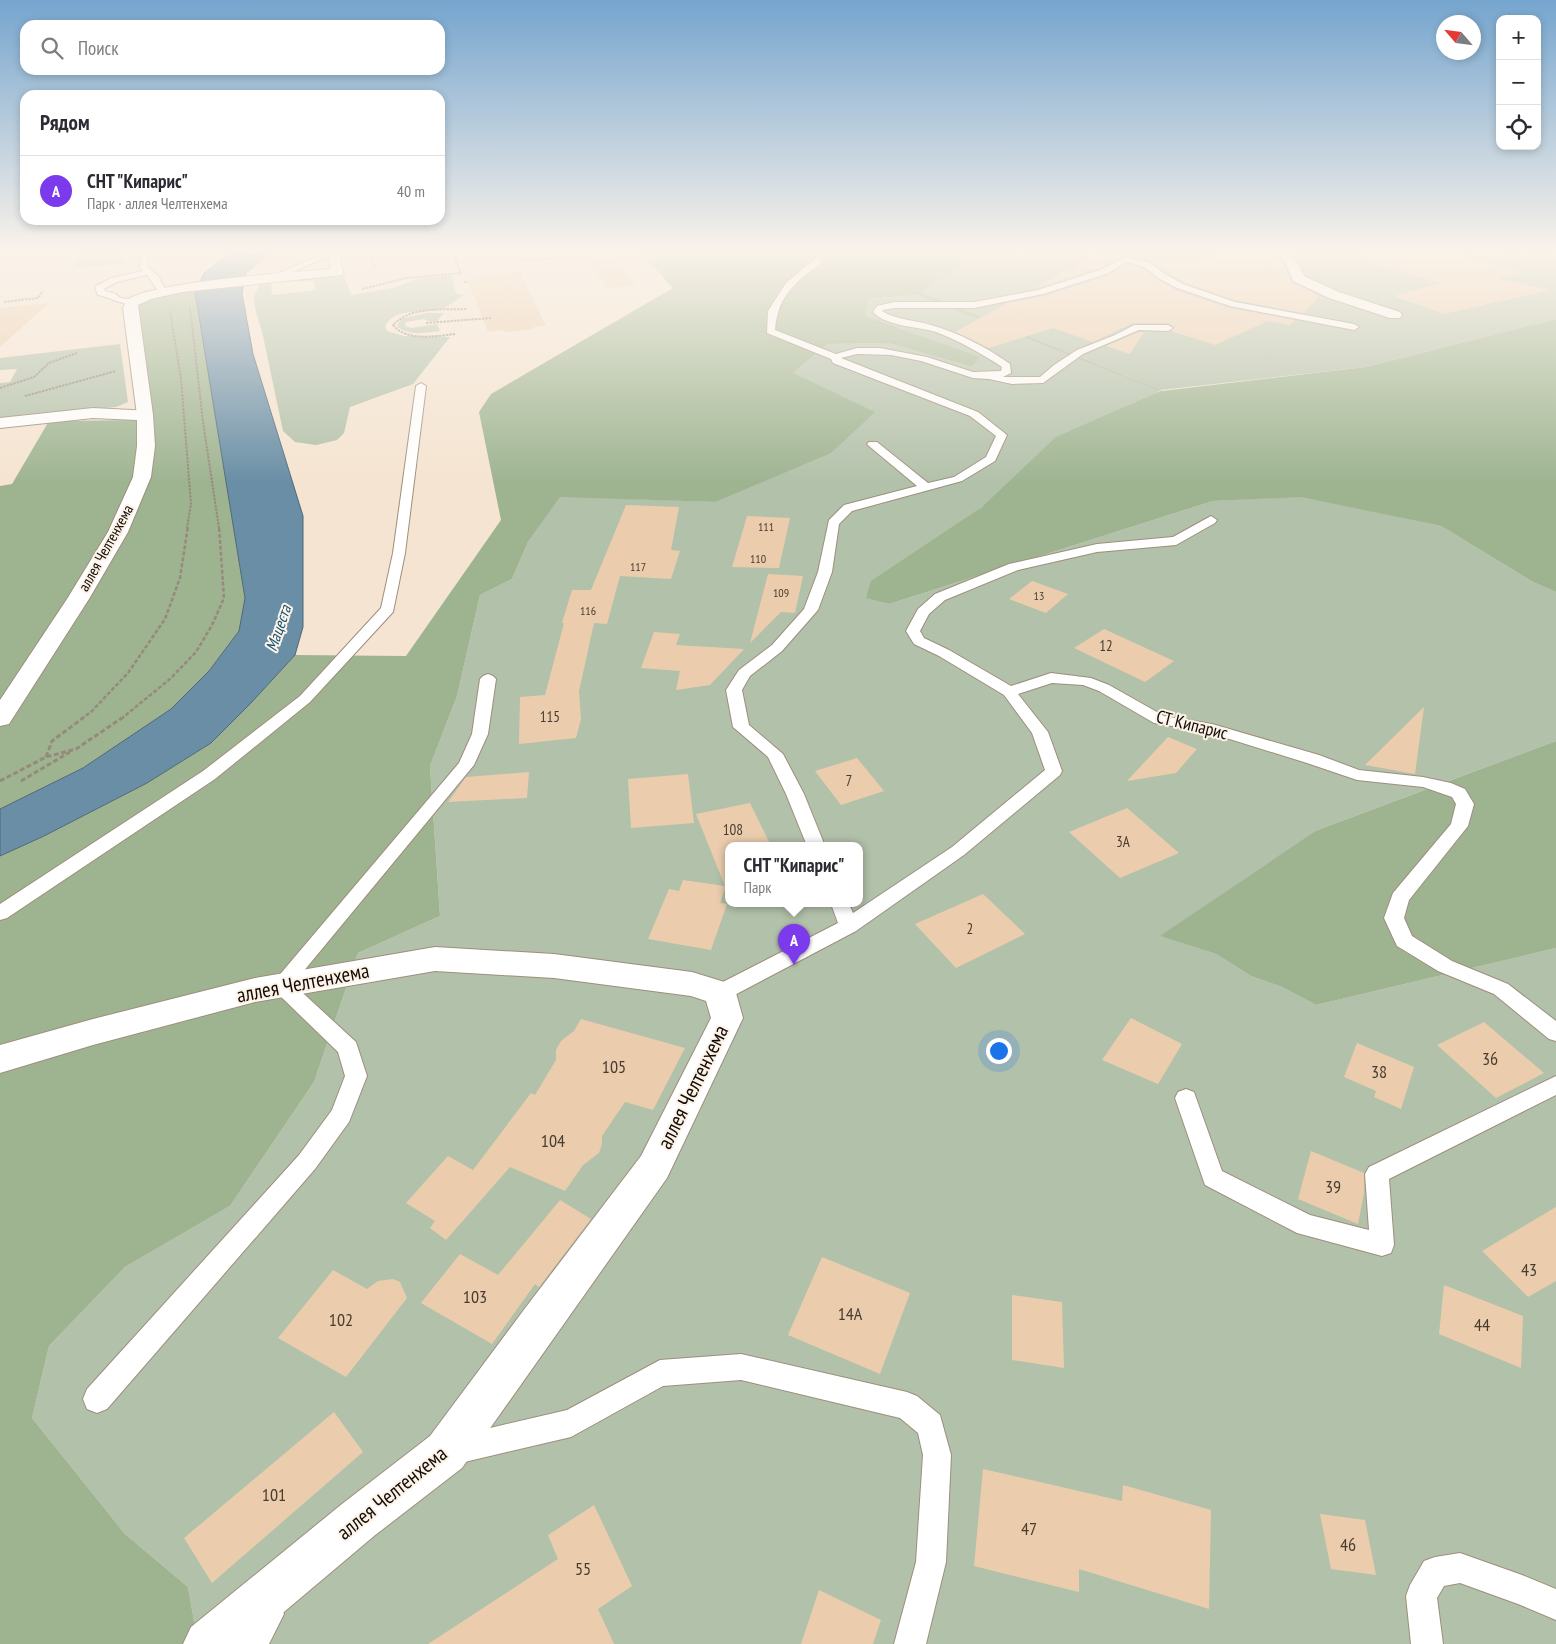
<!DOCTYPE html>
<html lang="ru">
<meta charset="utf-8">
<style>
:root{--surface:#fff;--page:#f7f7f7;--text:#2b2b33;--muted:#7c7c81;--line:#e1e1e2;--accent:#7c3aed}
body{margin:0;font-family:"PT Sans Narrow",sans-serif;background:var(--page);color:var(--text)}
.controls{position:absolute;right:15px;top:15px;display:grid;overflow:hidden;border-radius:10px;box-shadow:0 2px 8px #0003}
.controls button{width:45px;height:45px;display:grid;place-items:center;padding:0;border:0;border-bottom:1px solid var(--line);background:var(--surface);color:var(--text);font:25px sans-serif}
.compass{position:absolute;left:1436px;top:15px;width:45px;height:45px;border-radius:50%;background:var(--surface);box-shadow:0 2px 8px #0003;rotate:298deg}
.you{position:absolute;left:998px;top:1050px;width:18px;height:18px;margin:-12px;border:4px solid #fff;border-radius:50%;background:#1a73e8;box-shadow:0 0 0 8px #1a73e833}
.badge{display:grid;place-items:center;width:32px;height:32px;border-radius:50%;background:var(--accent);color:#fff;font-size:16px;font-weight:700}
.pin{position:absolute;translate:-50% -41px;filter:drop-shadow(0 1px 2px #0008)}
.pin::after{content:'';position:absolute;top:26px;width:18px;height:15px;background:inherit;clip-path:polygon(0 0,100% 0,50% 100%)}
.popup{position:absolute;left:725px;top:842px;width:138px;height:65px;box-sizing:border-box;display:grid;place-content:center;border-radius:10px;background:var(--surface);filter:drop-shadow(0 1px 4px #0005);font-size:16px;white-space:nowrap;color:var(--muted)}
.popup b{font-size:19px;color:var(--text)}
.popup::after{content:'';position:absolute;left:50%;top:100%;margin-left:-10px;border:10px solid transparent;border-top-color:var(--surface)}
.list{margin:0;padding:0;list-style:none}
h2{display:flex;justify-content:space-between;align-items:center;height:65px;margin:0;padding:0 20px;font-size:21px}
h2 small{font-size:16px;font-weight:400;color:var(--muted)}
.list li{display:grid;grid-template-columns:32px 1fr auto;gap:15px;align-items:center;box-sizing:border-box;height:70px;padding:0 20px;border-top:1px solid var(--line)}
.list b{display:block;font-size:19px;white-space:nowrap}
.list p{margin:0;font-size:16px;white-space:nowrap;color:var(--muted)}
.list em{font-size:16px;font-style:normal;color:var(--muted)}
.icon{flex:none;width:28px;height:28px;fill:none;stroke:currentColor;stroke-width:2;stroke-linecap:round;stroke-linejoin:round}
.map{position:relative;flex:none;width:1556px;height:1644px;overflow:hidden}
.search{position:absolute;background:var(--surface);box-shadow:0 2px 8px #0003;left:20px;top:20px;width:425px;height:55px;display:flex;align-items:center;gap:12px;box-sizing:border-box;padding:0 18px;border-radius:15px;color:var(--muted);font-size:19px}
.panel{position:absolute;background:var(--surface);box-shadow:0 2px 8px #0003;left:20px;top:90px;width:425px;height:135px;border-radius:15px}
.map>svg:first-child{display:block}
.green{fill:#b2c1aa;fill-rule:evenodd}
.forest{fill:#9eb491}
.water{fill:#698ea6;stroke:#4f6776}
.building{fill:#ebcdad}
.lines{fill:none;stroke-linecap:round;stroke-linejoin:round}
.service-casing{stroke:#9e8e7d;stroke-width:2}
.minor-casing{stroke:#9e8e7d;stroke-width:2}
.secondary-casing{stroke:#9e8e7d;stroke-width:2}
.path-far2{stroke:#968a7c;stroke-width:2;stroke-dasharray:2.5 1;stroke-linecap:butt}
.path-far1{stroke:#968a7c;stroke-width:2.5;stroke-dasharray:4 2;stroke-linecap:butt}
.path{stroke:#968a7c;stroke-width:3;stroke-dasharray:5 2.5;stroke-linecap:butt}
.service{fill:#fff;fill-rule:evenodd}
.minor{fill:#fff;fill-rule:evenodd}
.secondary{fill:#fff;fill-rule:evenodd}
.labels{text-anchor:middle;stroke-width:4;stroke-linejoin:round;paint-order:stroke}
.far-number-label{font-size:12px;fill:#483c30}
.far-street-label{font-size:15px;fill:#120c07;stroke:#fdf2e7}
.number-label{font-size:15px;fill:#483c30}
.far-water-label{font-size:16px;font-style:italic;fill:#115375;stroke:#fdf2e7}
.street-label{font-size:18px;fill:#120c07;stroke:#fdf2e7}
.near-number-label{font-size:18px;fill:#483c30}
.near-street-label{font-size:21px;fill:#120c07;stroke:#fdf2e7}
</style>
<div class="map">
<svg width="1556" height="1644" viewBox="0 0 1556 1644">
<rect width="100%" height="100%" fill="#f5e4d1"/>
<path class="green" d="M 79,253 L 123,253 L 125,264 L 73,268 Z
M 1017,253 L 1556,253 L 1556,319 L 1366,367 L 1161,390 L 982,507 L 866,597 L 889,604 L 1213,501 L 1301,496 L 1441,526 L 1533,582 L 1556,592 L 1556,741 L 1315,831 L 1161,936 L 1216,954 L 1251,976 L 1282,987 L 1316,1005 L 1556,948 L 1556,1644 L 198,1644 L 188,1587 L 125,1534 L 32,1418 L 49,1346 L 125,1267 L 230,1206 L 314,1082 L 358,953 L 440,916 L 430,766 L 457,696 L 480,595 L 512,579 L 528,542 L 560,496 L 715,502 L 793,373 L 828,344 L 888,343 L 972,367 L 979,357 L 866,316 L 868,299 L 916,295 L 1155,388 L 920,292 L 970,259 ZM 729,846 L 859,846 L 859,904 L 729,904 Z
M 445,276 L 452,276 L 456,294 L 464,295 C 457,299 450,305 444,308 C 429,315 393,305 385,327 L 387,331 L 404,336 L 450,337 L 413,384 L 350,407 L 344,433 L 337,440 L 316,445 L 295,442 L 283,431 L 263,336 L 255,308 L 254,295 L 260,285 L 271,284 L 272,295 L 316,290 L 313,280 L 297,282 L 297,280 L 344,276 L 351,295 L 394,288 L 419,278 Z
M 426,313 L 444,313 L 437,321 L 428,321 L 424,319 L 406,322 L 405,326 L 411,328 L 437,324 L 440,331 C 427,333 407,336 397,326 L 401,319 Z
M 120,344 L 128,402 L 116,407 L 0,419 L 0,383 L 10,382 L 17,369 L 0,370 L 0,358 Z"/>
<path class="forest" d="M 641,253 L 1017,253 L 970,259 L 921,292 L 1162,391 L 1366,367 L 1556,319 L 1556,592 L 1533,582 L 1441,526 L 1301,497 L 1213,501 L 889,604 L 866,598 L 871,581 L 982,507 L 1056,437 L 1161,391 L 916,295 L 868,299 L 866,316 L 980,357 L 972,367 L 888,343 L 828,344 L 793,373 L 875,412 L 831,453 L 715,502 L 560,497 L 528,542 L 512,579 L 480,595 L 457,696 L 430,766 L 440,916 L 358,953 L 314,1082 L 230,1206 L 125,1267 L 49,1346 L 32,1418 L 125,1534 L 188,1587 L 198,1644 L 0,1644 L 0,856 L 44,836 L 147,783 L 211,743 L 251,703 L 295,655 L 406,656 L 501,520 L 479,412 L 491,394 L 673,288 Z
M 173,291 L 195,292 L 245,598 L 239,631 L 209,671 L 171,709 L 83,768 L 0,809 L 0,486 L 12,484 L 49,421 L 143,420 L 136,308 L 147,299 Z
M 1556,741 L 1556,948 L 1316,1005 L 1282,987 L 1251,976 L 1216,954 L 1160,936 L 1315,831 Z"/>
<path class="water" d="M 230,253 L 270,253 L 246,273 L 242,293 L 253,354 L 303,516 L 303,627 L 295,655 L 251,703 L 211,743 L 147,783 L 44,836 L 0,856 L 0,809 L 83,768 L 171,709 L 209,671 L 239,631 L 245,598 L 195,292 L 204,273 Z"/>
<path class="building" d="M 1230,253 L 1274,253 L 1284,265 L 1292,283 L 1314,293 L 1318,298 L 1303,313 L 1235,300 L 1184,282 L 1151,261 L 1173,262 Z
M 1364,253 L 1456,253 L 1522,272 L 1498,279 L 1550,290 L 1444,314 L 1394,296 L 1441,283 L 1363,262 Z
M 1090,254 L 1120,258 L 1099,268 L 1032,289 L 1067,270 L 1072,271 Z
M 614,255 L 635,285 L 606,288 L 586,258 Z
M 1127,264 L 1143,269 L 1159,281 L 1176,290 L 1229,308 L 1295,320 L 1290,325 L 1268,321 L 1215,345 L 1171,331 L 1175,327 L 1168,323 L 1133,323 L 1093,342 L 1053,328 L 989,348 L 955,332 L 1007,303 L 1044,296 L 1107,276 Z
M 520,272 L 546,326 L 534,327 L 534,329 L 505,332 L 504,330 L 488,332 L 467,279 L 474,279 L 473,277 Z
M 49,303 L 0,347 L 0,308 Z
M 1139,332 L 1144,332 L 1130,354 L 1106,346 Z
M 626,505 L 679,507 L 671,550 L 680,551 L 671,579 L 620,576 L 607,624 L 594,623 L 579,691 L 581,719 L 576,738 L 519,744 L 520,697 L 545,695 L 564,623 L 562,623 L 572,590 L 591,590 Z
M 747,516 L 790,518 L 779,568 L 732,567 Z
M 768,574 L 803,576 L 795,613 L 781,612 L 750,643 Z
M 1032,581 L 1068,594 L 1046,613 L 1009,599 Z
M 1104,629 L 1174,661 L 1145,682 L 1074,648 Z
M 654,632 L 680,634 L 676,645 L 744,649 L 710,685 L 676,690 L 680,671 L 641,668 Z
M 1424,707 L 1415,774 L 1365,765 Z
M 1168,737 L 1197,749 L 1176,773 L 1127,781 Z
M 857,758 L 884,791 L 841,805 L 815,771 Z
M 529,772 L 527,798 L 448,802 L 466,777 Z
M 688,774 L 694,823 L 631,828 L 628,779 Z
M 750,803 L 771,846 L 729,846 L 729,877 L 720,903 L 727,904 L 711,950 L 648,939 L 669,889 L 679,891 L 683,880 L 725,886 L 696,814 Z
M 1127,808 L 1179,853 L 1120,878 L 1069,832 Z
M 983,894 L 1025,934 L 956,968 L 915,924 Z
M 1131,1018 L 1182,1044 L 1158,1084 L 1102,1060 Z
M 581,1019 L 685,1048 L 653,1110 L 625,1102 L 602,1136 L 602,1144 L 599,1153 L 583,1165 L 565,1191 L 510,1167 L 446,1240 L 430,1228 L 435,1221 L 406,1203 L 448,1156 L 473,1170 L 531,1093 L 535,1095 L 556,1060 L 556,1050 L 561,1041 L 574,1031 Z
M 1484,1022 L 1544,1073 L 1496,1098 L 1437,1045 Z
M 1357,1043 L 1414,1067 L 1401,1109 L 1374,1097 L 1376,1091 L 1344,1077 Z
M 1311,1151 L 1364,1173 L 1364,1193 L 1358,1224 L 1298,1199 Z
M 560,1200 L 591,1219 L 539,1287 L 535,1284 L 492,1344 L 421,1303 L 460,1254 L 498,1275 Z
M 1556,1207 L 1556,1281 L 1528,1297 L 1482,1251 Z
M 822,1257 L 910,1293 L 880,1374 L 788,1335 Z
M 333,1270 L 367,1289 L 378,1281 L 393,1279 L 400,1282 L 407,1298 L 346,1377 L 278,1338 Z
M 1444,1285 L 1523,1316 L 1521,1368 L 1439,1334 Z
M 1012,1295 L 1062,1302 L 1064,1368 L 1012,1360 Z
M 334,1412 L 363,1452 L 212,1583 L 184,1538 Z
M 983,1469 L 1122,1501 L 1123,1485 L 1211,1510 L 1209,1609 L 1079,1569 L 1079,1592 L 974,1566 Z
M 594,1505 L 632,1586 L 598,1609 L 614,1644 L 428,1644 L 558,1559 L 548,1535 Z
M 1320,1514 L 1365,1520 L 1376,1575 L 1331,1569 Z
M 819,1590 L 881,1620 L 873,1644 L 801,1644 Z"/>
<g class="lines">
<defs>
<path id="service" d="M 142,253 L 150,253 L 147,266 L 158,276 L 167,292 L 166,294 L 160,294 L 147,275 L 117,282 L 104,289 L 105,291 L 116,294 L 120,298 L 138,300 L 138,304 C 123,306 112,298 98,295 L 95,288 L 96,286 L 111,278 L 143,271 L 139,266 Z
M 325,253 L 336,253 L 272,281 L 265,279 Z
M 1126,257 L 1150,263 L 1166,275 L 1183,284 L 1235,302 L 1354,324 L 1359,327 L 1354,330 L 1230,306 L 1177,288 L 1160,279 L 1144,267 L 1127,262 L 1106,274 L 1043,294 L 974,308 L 894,308 L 883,310 L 882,311 C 896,320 915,320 931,325 C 959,333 986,347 1010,364 L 1011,373 L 1003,377 L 1040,377 L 1054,365 L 1077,350 L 1115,335 L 1134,325 L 1168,325 L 1173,328 L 1168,331 L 1139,330 L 1083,354 L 1043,383 L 1012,384 L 989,379 L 973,378 L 921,361 L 891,355 L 857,354 L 841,358 L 978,412 L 1007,435 L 995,461 L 962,481 L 852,511 L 839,524 L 832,572 L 818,610 L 782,651 L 750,676 L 742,690 L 749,725 L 783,754 L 804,794 L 825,846 L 807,846 L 786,794 L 768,757 L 733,727 L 726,690 L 739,670 L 772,645 L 804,609 L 818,572 L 829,520 L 844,505 L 917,486 L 869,446 L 867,444 L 869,442 L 877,442 L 928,483 L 954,477 L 986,457 L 996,436 L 970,416 L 833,363 L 831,359 L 767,333 L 768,311 L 786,283 L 815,259 L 821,259 L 821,263 C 795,283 778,295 775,330 L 836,354 L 857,348 L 880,348 L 927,357 L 973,372 L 1001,371 L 1002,367 C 981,353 959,341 936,332 C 917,326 887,327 873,312 L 877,306 L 894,302 L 974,302 L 1038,290 L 1100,270 Z
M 421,383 L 426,386 L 405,553 L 393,612 L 310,702 L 215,779 L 7,918 L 0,920 L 0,904 L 203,771 L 300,696 L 381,608 L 393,553 L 416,386 Z
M 1211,516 L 1217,520 L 1215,523 L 1176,545 L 1097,552 L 1018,570 L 945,600 L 929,614 L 920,631 L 924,638 L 949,650 L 1011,686 L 1051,673 L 1091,678 L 1109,685 L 1164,716 L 1212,724 L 1319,755 L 1359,770 L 1423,777 L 1451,783 L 1465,789 L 1474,804 L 1468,826 L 1409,900 L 1404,918 L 1412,936 L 1452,961 L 1508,984 L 1556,1021 L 1556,1041 L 1549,1039 L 1494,994 L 1438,971 L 1397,946 L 1384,918 L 1393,893 L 1451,824 L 1456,804 L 1452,797 L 1423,787 L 1357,780 L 1307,763 L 1204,731 L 1154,723 L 1099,691 L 1083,685 L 1052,683 L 1018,694 L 1048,732 L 1062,771 L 1060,775 L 964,855 L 856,931 L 727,999 L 720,1001 L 713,999 L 710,993 L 713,987 L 838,923 L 831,904 L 849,904 L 853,913 L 952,847 L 1045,770 L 1032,733 L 1004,695 L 939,656 L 914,644 L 906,631 L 918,609 L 935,594 L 1009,564 L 1097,544 L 1173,537 Z
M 488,674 L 493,676 L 496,679 L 488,734 L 474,765 L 293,984 L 356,1042 L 367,1076 L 349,1122 L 315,1169 L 107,1409 L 97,1413 L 87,1409 L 83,1399 L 87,1389 L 299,1155 L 332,1110 L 345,1076 L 338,1052 L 274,990 L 271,985 L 459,763 L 472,734 L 480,679 L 483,676 Z
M 1556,1076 L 1556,1095 L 1389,1179 L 1394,1245 L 1391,1253 L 1382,1256 L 1297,1233 L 1205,1185 L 1175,1098 L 1178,1092 L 1186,1089 L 1194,1092 L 1222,1171 L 1310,1215 L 1369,1230 L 1365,1174 L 1369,1167 Z
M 741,1354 L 907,1392 L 917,1396 L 940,1415 L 951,1455 L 946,1562 L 926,1644 L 894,1644 L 916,1562 L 923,1455 L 918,1433 L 900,1418 L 741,1380 L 663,1386 L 571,1437 L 456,1464 L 446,1460 L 442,1450 L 446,1440 L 456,1436 L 567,1410 L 660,1360 Z
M 1460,1553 L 1522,1575 L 1556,1589 L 1556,1620 L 1518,1604 L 1460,1583 L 1444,1586 L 1437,1598 L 1443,1644 L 1411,1644 L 1406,1596 L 1410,1585 L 1424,1561 L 1435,1557 Z
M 269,1599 L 280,1603 L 284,1614 L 269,1644 L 236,1644 L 258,1603 Z"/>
<path id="minor" d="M 327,253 L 339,253 L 343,272 L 342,275 L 182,292 L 151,299 L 138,305 L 153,415 L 151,419 L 139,419 L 137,415 L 123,308 C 124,306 125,303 126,301 C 144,282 297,272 330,269 Z
M 1276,253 L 1289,253 L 1298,263 L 1304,276 L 1339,292 L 1400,312 L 1402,315 L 1400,318 L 1390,318 L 1329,298 L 1293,281 L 1286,264 Z
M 1474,253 L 1503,253 C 1497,259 1480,259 1474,253 Z
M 435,947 L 554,954 L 692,972 L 731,984 L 736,993 L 743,1018 L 667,1178 L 462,1468 L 374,1536 L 246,1644 L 183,1644 L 191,1627 L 342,1504 L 430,1436 L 523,1311 L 641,1156 L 711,1018 L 706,1001 L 691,996 L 554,978 L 435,971 L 255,1002 L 93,1045 L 0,1073 L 0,1045 L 93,1019 L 255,978 Z"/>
<path id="secondary" d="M 93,408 L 151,411 L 153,415 L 155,446 L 151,477 L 128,532 L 89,599 L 9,724 L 0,726 L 0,700 L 67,599 L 108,532 L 133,477 L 137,446 L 137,420 L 93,418 L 0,428 L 0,418 Z"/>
</defs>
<use href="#service" class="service-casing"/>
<use href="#minor" class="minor-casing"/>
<use href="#secondary" class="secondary-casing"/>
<path class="path-far2" d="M 372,257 L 374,267
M 523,261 L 568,257 L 583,253
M 464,282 L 468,282
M 362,289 L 407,278 L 461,273 L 453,253
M 4,302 L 38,298 L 43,291
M 190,307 L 203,422 L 219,528
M 170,311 L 181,379 L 191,504 L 187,528
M 426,323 L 491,318
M 455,334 C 436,336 407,342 393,325 C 411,306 443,310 467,309
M 0,388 L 34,377 L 49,363 L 77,353
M 25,396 L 116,371"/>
<path class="path-far1" d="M 81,719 L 91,712 L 128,673 L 165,619 L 180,578 L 188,526
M 121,719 L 170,679 L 196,652 L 212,625 L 224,598 L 219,526"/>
<path class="path" d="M 46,757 L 52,741 L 83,718
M 0,781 L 46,757 L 76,749 L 122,718
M 21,781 L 70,752"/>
<use href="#service" class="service"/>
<use href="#minor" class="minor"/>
<use href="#secondary" class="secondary"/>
</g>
<linearGradient id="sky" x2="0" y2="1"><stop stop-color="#75a5ce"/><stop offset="0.52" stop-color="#faf3ea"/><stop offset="1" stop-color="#faf3ea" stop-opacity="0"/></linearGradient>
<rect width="1556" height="483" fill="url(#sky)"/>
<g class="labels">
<g class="far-number-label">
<text x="766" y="531">111</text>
<text x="758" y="563">110</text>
<text x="638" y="571">117</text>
<text x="781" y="597">109</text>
<text x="1039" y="600">13</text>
<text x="588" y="615">116</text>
</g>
<g class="far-street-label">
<text transform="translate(106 548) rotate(-61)" y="5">аллея Челтенхема</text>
</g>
<g class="number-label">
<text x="1106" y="651">12</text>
<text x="550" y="722">115</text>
<text x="849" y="786">7</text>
<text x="733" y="835">108</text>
<text x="1123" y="847">3А</text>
<text x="970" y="934">2</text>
</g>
<g class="far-water-label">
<text transform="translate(278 628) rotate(-71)" y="6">Мацеста</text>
</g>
<g class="street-label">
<text transform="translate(1192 725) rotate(14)" y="6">СТ Кипарис</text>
</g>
<g class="near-number-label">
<text x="1490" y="1065">36</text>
<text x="614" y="1073">105</text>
<text x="1379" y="1078">38</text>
<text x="553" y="1147">104</text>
<text x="1333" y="1193">39</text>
<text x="1529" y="1276">43</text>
<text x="475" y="1303">103</text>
<text x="850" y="1320">14А</text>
<text x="341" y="1326">102</text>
<text x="1482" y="1331">44</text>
<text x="274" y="1501">101</text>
<text x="1029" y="1535">47</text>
<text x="1348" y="1551">46</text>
<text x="583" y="1575">55</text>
</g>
<g class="near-street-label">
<text transform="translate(303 983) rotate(-11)" y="7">аллея Челтенхема</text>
<text transform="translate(693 1087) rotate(-64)" y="7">аллея Челтенхема</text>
<text transform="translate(392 1493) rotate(-39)" y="7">аллея Челтенхема</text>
</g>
</g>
</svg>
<div class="controls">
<button>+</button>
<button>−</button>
<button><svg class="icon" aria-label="locate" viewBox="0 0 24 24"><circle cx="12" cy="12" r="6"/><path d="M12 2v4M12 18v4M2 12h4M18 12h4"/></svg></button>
</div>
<svg class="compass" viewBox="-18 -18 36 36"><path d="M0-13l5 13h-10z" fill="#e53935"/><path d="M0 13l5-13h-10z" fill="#7c7c81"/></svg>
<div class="you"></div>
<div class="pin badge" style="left:794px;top:965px">A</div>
<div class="popup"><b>СНТ &quot;Кипарис&quot;</b>Парк</div>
<div class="search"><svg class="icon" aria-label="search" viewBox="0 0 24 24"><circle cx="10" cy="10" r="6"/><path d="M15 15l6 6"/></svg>Поиск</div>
<section class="panel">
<h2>Рядом<small></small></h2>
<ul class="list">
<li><span class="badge">A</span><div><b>СНТ &quot;Кипарис&quot;</b><p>Парк · аллея Челтенхема</p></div><em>40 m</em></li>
</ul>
</section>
</div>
